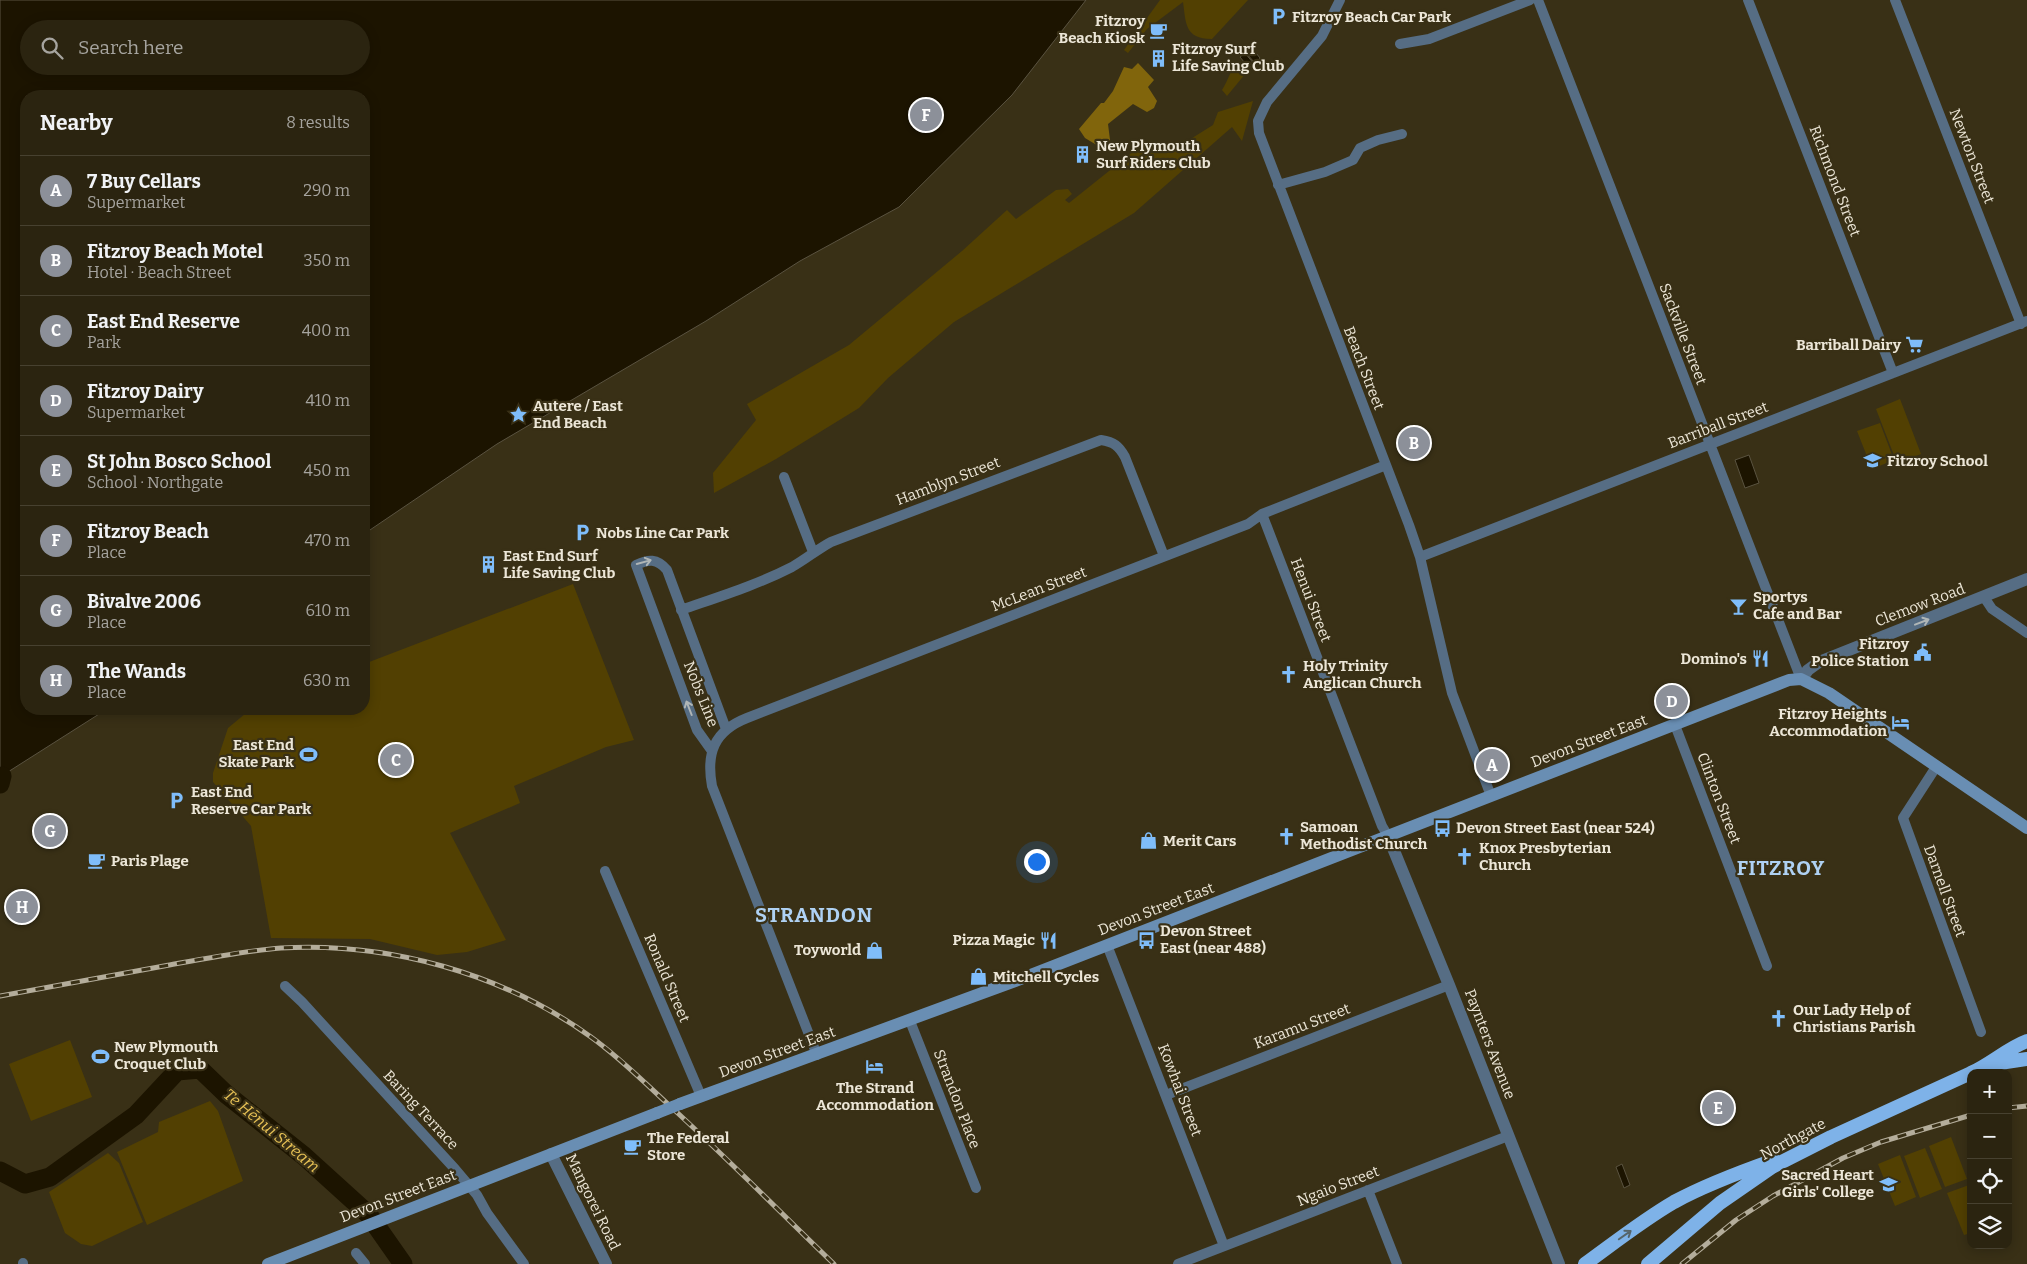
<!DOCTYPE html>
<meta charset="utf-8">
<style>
:root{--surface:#2b2410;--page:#332c19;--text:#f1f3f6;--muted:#a6a49f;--line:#474130;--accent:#8c9099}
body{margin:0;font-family:Bitter,serif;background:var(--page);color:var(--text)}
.controls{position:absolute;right:15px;bottom:15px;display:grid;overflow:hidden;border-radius:10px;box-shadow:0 2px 12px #0003}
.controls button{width:45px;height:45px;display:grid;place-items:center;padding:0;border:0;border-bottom:1px solid var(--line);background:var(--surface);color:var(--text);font:25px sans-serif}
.you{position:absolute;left:1036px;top:861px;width:18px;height:18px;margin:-12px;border:4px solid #fff;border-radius:50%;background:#1a73e8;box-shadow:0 0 0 8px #1a73e833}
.badge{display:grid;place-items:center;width:32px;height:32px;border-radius:50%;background:var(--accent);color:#fff;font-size:16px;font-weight:700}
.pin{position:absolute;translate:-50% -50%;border:2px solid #fff;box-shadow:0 1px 5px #0006}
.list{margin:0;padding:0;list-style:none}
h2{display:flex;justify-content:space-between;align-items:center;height:65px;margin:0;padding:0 20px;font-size:21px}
h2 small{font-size:16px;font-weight:400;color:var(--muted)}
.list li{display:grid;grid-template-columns:32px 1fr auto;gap:15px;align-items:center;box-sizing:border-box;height:70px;padding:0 20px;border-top:1px solid var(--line)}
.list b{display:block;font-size:19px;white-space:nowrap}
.list p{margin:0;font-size:16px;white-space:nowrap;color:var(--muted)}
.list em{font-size:16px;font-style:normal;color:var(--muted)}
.icon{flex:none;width:28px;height:28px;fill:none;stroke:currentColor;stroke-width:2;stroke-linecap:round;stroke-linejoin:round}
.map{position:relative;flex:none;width:2027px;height:1264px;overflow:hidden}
.search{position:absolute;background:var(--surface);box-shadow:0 2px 12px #0003;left:20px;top:20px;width:350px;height:55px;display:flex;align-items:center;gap:12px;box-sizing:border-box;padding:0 18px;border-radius:28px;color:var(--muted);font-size:19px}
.panel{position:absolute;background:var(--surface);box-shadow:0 2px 12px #0003;left:20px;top:90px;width:350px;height:625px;border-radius:20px}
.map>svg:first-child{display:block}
.green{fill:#524002}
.forest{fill:#81650c}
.water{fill:#1c1400;stroke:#5a5340;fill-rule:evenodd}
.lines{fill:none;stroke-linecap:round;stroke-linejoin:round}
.river{stroke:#1c1400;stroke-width:19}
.minor{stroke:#566d84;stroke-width:10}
.tertiary{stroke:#566d84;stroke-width:12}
.secondary{stroke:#698eb3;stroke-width:12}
.trunk{stroke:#7eb2e8;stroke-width:14}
.rail-casing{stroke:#b4ad9b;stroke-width:5}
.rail{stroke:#393016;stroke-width:3;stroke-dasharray:9;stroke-linecap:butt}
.secondary-bridge{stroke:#698eb3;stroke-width:12}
.oneway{stroke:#b0b6b6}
.oneway2{stroke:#55646a}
.labels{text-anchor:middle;stroke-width:4.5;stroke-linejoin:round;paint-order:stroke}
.poi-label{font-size:15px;font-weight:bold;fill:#ece6d7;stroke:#393016;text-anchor:start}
.street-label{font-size:15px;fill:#ece6d7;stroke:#393016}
.water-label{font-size:16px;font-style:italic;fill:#e6c054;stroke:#393016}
.district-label{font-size:20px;font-weight:bold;letter-spacing:1px;fill:#afd1f3;stroke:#393016}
</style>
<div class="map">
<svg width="2027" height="1264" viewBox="0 0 2027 1264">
<rect width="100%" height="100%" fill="#393016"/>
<path class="green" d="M 1160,0 L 1248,0 L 1212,39 C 1184,39 1186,22 1183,2 L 1147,29 L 1128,53 L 1124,50 Z
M 1237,62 L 1246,73 L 1227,96 L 1222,90 C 1228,81 1230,71 1237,62 Z
M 1253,101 L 1242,141 L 1232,127 L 1134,213 L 954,322 L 888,378 L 859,408 L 776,459 L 714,493 L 713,473 L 756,420 L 747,404 L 849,345 L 962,251 L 1007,210 L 1016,219 L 1056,190 L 1068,189 L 1072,194 L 1065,200 L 1069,203 L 1139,147 L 1189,140 L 1213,125 L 1218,112 Z
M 1900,399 L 1921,454 L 1897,463 L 1876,409 Z
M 1880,423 L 1894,460 L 1872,469 L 1857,431 Z
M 573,584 L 634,740 L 606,747 L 514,786 L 520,803 L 450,833 L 506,940 L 467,952 L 437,955 L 370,939 L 271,938 L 251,826 L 213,782 L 213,773 L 228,728 L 251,709 L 364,709 L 364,664 Z
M 70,1040 L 92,1097 L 31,1121 L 9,1064 Z
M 210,1101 L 218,1111 L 243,1181 L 147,1225 L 117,1152 L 158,1132 L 159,1122 Z
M 1951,1137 L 1967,1179 L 1945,1187 L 1929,1146 Z
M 1925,1148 L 1942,1189 L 1920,1198 L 1904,1156 Z
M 108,1153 L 119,1163 L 143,1222 L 92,1246 L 81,1244 L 65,1233 L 49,1192 Z
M 1900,1155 L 1916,1197 L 1895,1206 L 1878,1164 Z
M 1969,1185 L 1971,1189 L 1971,1233 L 1964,1235 L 1947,1193 Z"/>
<path class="forest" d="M 1138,63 L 1154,80 L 1148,87 L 1157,101 L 1154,108 L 1147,112 L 1133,104 L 1108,124 L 1110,140 L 1100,147 L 1085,138 L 1079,129 L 1101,103 L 1104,103 L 1113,91 L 1124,67 L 1132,69 Z"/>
<path class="water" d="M 0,0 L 1086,0 L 1012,95 L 899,207 L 800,261 L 706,321 L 497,444 L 364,534 L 364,96 L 26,96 L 26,709 L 107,709 L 0,777 ZM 29,29 L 361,29 L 361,66 L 29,66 Z
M 1251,47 L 1260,58 L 1255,63 L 1245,52 Z
M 1245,53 L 1254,64 L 1249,68 L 1240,57 Z
M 1749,455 L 1759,483 L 1745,488 L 1735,460 Z
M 1622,1164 L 1630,1185 L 1624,1188 L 1616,1167 Z"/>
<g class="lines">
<path class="river" d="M 0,784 L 2,776
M 0,1171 L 25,1184 L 50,1177 L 136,1115 L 177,1071 L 200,1069 L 226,1094 L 304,1156 L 368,1214 L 403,1264"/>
<path class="minor" d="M 1340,0 L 1322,36 L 1267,102 L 1258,121 L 1259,133 L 1409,525 L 1420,557 L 1452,693 L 1491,796
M 1538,0 L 1801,679
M 1748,0 L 1893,373
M 1895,0 L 2021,324
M 1400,44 L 1429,39 L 1530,0
M 1278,185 L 1325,172 L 1353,160 L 1360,148 L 1378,140 L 1402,134
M 784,477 L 813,552
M 1262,514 L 1382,826 L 1388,836
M 1420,557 L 2027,321
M 1984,597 L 1992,609 L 2027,633
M 681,610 C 718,597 757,585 792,567 C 806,559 818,549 831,542 L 1101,440 C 1114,442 1119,446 1125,457 L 1164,556
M 1675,725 L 1767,966
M 712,751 L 697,730 L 636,565 C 648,559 657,558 667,570 L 726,729
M 1936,767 L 1903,818 L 1981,1032
M 605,871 L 701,1096
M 1107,945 L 1224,1246
M 285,986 L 302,1002 L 455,1169 L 477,1195 L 487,1213 L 524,1264
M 910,1021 L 976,1188
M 817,1055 L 712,786 C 706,753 714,731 747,718 L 1248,524 L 1262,514 L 1386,465
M 1166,1095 L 1449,985
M 1368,1190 L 1397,1264
M 356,1253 L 365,1264
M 23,1263 L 23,1264
M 1178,1264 L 1508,1136"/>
<path class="tertiary" d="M 1801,679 L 1808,670 L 1819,662 L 2027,579
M 1388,836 L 1449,985 L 1559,1264
M 551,1154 L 606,1264"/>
<path class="secondary" d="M 680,1104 L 1015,981 L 1789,680 L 1801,679 L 1829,693 L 2027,828
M 268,1264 L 657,1113"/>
<path class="trunk" d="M 1993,1064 L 2027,1059
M 1971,1073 C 1991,1064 2008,1048 2027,1041
M 1585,1264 C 1614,1243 1643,1220 1674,1202 C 1705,1185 1740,1172 1774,1160
M 1648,1264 L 1720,1203 L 1772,1167 L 1831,1137 L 1971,1073"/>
<defs>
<path id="rail" d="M 0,996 C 55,986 109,976 164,966 C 202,959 242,951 281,948 C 389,942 502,973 591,1037 C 619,1057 644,1082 670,1106 C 726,1157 779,1211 834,1264
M 2008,1108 L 2027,1106
M 1682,1264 L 1736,1220 L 1773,1196 L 1843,1158 L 1881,1142 L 1971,1115"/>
</defs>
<use href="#rail" class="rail-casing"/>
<use href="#rail" class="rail"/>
<path class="secondary-bridge" d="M 657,1113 L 680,1104"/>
</g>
<defs><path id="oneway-shaft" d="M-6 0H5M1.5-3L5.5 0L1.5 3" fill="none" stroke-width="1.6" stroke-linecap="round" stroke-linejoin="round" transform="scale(1.25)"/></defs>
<g class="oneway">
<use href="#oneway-shaft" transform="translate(644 562) rotate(-15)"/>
<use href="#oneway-shaft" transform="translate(1922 622) rotate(-21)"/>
<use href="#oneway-shaft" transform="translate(689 708) rotate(-111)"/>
</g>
<use class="oneway2" href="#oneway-shaft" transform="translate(1625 1235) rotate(-35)"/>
<defs>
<symbol id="parking-bare" viewBox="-9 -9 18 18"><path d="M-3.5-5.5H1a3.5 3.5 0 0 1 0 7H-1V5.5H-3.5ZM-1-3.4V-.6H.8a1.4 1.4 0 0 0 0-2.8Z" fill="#7fbdfa" stroke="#393016" stroke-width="2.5" paint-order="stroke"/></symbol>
<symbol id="cafe-bare" viewBox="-9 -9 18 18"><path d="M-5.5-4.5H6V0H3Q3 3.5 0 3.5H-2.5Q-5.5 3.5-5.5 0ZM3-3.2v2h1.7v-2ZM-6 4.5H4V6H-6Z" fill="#7fbdfa" stroke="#393016" stroke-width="2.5" paint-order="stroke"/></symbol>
<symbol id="building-bare" viewBox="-9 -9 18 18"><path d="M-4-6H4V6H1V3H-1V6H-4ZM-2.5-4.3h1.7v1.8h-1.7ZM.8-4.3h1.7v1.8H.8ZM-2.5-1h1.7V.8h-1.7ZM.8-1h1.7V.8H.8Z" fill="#7fbdfa" stroke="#393016" stroke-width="2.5" paint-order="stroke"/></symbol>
<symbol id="supermarket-bare" viewBox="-9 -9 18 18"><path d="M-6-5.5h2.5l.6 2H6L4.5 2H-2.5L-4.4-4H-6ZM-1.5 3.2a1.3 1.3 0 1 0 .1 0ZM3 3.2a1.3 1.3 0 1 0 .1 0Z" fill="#7fbdfa" stroke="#393016" stroke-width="2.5" paint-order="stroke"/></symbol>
<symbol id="sight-bare" viewBox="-9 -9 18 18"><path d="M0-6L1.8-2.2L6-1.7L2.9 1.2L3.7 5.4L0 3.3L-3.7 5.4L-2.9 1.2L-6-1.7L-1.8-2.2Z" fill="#7fbdfa" stroke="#393016" stroke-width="2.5" paint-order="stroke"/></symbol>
<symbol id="school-bare" viewBox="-9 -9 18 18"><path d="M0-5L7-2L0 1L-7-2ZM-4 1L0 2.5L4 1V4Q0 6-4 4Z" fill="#7fbdfa" stroke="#393016" stroke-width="2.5" paint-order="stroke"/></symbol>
<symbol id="bar-bare" viewBox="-9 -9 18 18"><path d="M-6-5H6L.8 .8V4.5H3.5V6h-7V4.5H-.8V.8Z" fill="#7fbdfa" stroke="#393016" stroke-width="2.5" paint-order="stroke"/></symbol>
<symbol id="civic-bare" viewBox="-9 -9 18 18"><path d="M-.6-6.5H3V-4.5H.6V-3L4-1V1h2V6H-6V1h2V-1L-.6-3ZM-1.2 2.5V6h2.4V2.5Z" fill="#7fbdfa" stroke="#393016" stroke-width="2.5" paint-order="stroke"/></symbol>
<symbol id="restaurant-bare" viewBox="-9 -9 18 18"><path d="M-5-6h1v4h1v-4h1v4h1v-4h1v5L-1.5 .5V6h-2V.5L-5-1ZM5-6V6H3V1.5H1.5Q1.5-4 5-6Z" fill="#7fbdfa" stroke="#393016" stroke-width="2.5" paint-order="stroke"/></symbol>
<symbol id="church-bare" viewBox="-9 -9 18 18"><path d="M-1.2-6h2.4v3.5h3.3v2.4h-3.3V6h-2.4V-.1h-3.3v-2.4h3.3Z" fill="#7fbdfa" stroke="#393016" stroke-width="2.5" paint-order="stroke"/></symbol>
<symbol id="hotel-bare" viewBox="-9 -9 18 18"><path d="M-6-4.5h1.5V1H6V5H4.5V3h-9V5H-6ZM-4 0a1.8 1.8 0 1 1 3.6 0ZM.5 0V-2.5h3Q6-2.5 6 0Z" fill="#7fbdfa" stroke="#393016" stroke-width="2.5" paint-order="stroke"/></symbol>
<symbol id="stadium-bare" viewBox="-9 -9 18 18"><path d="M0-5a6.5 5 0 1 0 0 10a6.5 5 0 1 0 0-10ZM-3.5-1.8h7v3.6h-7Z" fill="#7fbdfa" stroke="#393016" stroke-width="2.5" paint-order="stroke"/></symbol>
<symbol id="bus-bare" viewBox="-9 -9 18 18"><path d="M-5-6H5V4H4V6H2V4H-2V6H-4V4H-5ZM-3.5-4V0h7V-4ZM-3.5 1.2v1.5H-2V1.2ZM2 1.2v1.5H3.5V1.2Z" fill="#7fbdfa" stroke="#393016" stroke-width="2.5" paint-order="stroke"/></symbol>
<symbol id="shop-bare" viewBox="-9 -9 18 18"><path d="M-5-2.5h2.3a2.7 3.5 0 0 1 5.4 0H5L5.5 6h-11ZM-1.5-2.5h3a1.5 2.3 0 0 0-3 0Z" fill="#7fbdfa" stroke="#393016" stroke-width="2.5" paint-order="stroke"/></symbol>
</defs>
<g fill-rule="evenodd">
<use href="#parking-bare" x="1266" y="4" width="25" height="25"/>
<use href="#cafe-bare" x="1146" y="18" width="25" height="25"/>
<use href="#building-bare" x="1146" y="46" width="25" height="25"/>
<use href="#building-bare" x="1070" y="142" width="25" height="25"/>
<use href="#supermarket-bare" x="1902" y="332" width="25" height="25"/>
<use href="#sight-bare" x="506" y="402" width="25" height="25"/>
<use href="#school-bare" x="1860" y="448" width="25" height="25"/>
<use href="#parking-bare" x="570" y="520" width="25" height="25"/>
<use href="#building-bare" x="476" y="552" width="25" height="25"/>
<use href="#bar-bare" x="1726" y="594" width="25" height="25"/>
<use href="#civic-bare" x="1910" y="640" width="25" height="25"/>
<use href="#restaurant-bare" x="1748" y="646" width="25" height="25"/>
<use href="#church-bare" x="1276" y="662" width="25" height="25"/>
<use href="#hotel-bare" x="1888" y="710" width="25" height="25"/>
<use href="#stadium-bare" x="296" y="742" width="25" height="25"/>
<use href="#parking-bare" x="164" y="788" width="25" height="25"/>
<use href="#bus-bare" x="1430" y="816" width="25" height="25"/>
<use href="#church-bare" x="1274" y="824" width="25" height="25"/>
<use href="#shop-bare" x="1136" y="828" width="25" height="25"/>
<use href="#church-bare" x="1452" y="844" width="25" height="25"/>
<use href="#cafe-bare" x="84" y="848" width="25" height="25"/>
<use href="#restaurant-bare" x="1036" y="928" width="25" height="25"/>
<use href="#bus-bare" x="1134" y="928" width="25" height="25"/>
<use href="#shop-bare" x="862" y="938" width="25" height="25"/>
<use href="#shop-bare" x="966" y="964" width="25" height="25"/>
<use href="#church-bare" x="1766" y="1006" width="25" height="25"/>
<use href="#stadium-bare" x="88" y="1044" width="25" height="25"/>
<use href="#hotel-bare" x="862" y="1054" width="25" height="25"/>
<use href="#cafe-bare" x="620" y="1134" width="25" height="25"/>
<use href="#school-bare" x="1876" y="1172" width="25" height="25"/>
</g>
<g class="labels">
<g class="poi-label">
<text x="1292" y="22">Fitzroy Beach Car Park</text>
<text x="1145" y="26" text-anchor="end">Fitzroy<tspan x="1145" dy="17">Beach Kiosk</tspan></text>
<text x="1172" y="54">Fitzroy Surf<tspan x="1172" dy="17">Life Saving Club</tspan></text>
<text x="1096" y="151">New Plymouth<tspan x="1096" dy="17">Surf Riders Club</tspan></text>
<text x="1901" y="350" text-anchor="end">Barriball Dairy</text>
<text x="533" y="411">Autere / East<tspan x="533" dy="17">End Beach</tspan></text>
<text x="1887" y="466">Fitzroy School</text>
<text x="596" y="538">Nobs Line Car Park</text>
<text x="503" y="561">East End Surf<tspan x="503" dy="17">Life Saving Club</tspan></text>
<text x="1753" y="602">Sportys<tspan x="1753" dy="17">Cafe and Bar</tspan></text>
<text x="1909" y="649" text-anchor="end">Fitzroy<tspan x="1909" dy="17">Police Station</tspan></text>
<text x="1747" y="664" text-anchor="end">Domino's</text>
<text x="1303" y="671">Holy Trinity<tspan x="1303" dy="17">Anglican Church</tspan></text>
<text x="1887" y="719" text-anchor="end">Fitzroy Heights<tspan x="1887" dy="17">Accommodation</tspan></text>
<text x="294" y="750" text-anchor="end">East End<tspan x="294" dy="17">Skate Park</tspan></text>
<text x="191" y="797">East End<tspan x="191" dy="17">Reserve Car Park</tspan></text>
<text x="1300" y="832">Samoan<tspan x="1300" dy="17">Methodist Church</tspan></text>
<text x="1456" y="833">Devon Street East (near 524)</text>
<text x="1163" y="846">Merit Cars</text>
<text x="1479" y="853">Knox Presbyterian<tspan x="1479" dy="17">Church</tspan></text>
<text x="111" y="866">Paris Plage</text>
<text x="1160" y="936">Devon Street<tspan x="1160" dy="17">East (near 488)</tspan></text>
<text x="1035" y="945" text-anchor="end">Pizza Magic</text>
<text x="861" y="955" text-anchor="end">Toyworld</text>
<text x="993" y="982">Mitchell Cycles</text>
<text x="1793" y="1015">Our Lady Help of<tspan x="1793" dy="17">Christians Parish</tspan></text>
<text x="114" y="1052">New Plymouth<tspan x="114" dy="17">Croquet Club</tspan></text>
<text x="875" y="1093" text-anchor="middle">The Strand<tspan x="875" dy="17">Accommodation</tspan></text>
<text x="647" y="1143">The Federal<tspan x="647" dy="17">Store</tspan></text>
<text x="1874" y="1180" text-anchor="end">Sacred Heart<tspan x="1874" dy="17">Girls' College</tspan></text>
</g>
<g class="street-label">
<text transform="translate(1972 156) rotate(69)" y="5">Newton Street</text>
<text transform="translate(1835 181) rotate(69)" y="5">Richmond Street</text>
<text transform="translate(1683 334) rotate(69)" y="5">Sackville Street</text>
<text transform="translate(1364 368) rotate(69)" y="5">Beach Street</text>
<text transform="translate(1718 425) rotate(-21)" y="5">Barriball Street</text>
<text transform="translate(948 481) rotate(-21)" y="5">Hamblyn Street</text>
<text transform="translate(1039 589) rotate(-21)" y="5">McLean Street</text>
<text transform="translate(1311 600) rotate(69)" y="5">Henui Street</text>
<text transform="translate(1920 605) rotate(-21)" y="5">Clemow Road</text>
<text transform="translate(701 694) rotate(68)" y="5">Nobs Line</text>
<text transform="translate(1589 741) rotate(-21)" y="5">Devon Street East</text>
<text transform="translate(1719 798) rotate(69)" y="5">Clinton Street</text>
<text transform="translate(1945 891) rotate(70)" y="5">Darnell Street</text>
<text transform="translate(1156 909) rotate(-21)" y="5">Devon Street East</text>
<text transform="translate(667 978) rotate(67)" y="5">Ronald Street</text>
<text transform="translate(1302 1026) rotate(-21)" y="5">Karamu Street</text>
<text transform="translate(1490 1044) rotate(69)" y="5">Paynters Avenue</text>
<text transform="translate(777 1052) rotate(-20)" y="5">Devon Street East</text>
<text transform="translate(1180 1090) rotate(69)" y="5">Kowhai Street</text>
<text transform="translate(957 1099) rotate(69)" y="5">Strandon Place</text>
<text transform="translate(421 1110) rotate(47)" y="5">Baring Terrace</text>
<text transform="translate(1793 1139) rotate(-28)" y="5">Northgate</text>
<text transform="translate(1338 1186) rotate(-21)" y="5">Ngaio Street</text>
<text transform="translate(398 1196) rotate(-21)" y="5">Devon Street East</text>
<text transform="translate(593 1202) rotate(64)" y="5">Mangorei Road</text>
</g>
<g class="water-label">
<text transform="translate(272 1130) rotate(40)" y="6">Te Hēnui Stream</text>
</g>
<g class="district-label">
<text x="1781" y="875">FITZROY</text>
<text x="814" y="922">STRANDON</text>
</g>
</g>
</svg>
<div class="controls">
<button>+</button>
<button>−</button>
<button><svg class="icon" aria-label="locate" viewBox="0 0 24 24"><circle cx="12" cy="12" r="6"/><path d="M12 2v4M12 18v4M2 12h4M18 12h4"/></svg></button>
<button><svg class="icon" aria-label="layers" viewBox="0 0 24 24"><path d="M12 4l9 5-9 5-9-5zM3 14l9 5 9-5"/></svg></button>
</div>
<div class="you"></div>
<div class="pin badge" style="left:1492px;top:765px">A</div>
<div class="pin badge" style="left:1414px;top:443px">B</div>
<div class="pin badge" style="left:396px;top:760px">C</div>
<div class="pin badge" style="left:1672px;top:701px">D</div>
<div class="pin badge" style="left:1718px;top:1108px">E</div>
<div class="pin badge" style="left:926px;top:115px">F</div>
<div class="pin badge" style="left:50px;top:831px">G</div>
<div class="pin badge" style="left:22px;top:907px">H</div>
<div class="search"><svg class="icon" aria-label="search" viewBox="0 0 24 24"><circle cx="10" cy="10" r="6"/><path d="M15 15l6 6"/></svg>Search here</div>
<section class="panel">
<h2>Nearby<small>8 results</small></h2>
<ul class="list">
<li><span class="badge">A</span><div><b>7 Buy Cellars</b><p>Supermarket</p></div><em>290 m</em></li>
<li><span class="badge">B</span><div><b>Fitzroy Beach Motel</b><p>Hotel · Beach Street</p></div><em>350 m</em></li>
<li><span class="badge">C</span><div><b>East End Reserve</b><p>Park</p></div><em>400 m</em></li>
<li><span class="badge">D</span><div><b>Fitzroy Dairy</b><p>Supermarket</p></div><em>410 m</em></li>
<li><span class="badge">E</span><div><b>St John Bosco School</b><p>School · Northgate</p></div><em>450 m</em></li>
<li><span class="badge">F</span><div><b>Fitzroy Beach</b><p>Place</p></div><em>470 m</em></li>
<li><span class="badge">G</span><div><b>Bivalve 2006</b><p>Place</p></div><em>610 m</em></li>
<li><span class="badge">H</span><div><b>The Wands</b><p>Place</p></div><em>630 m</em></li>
</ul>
</section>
</div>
